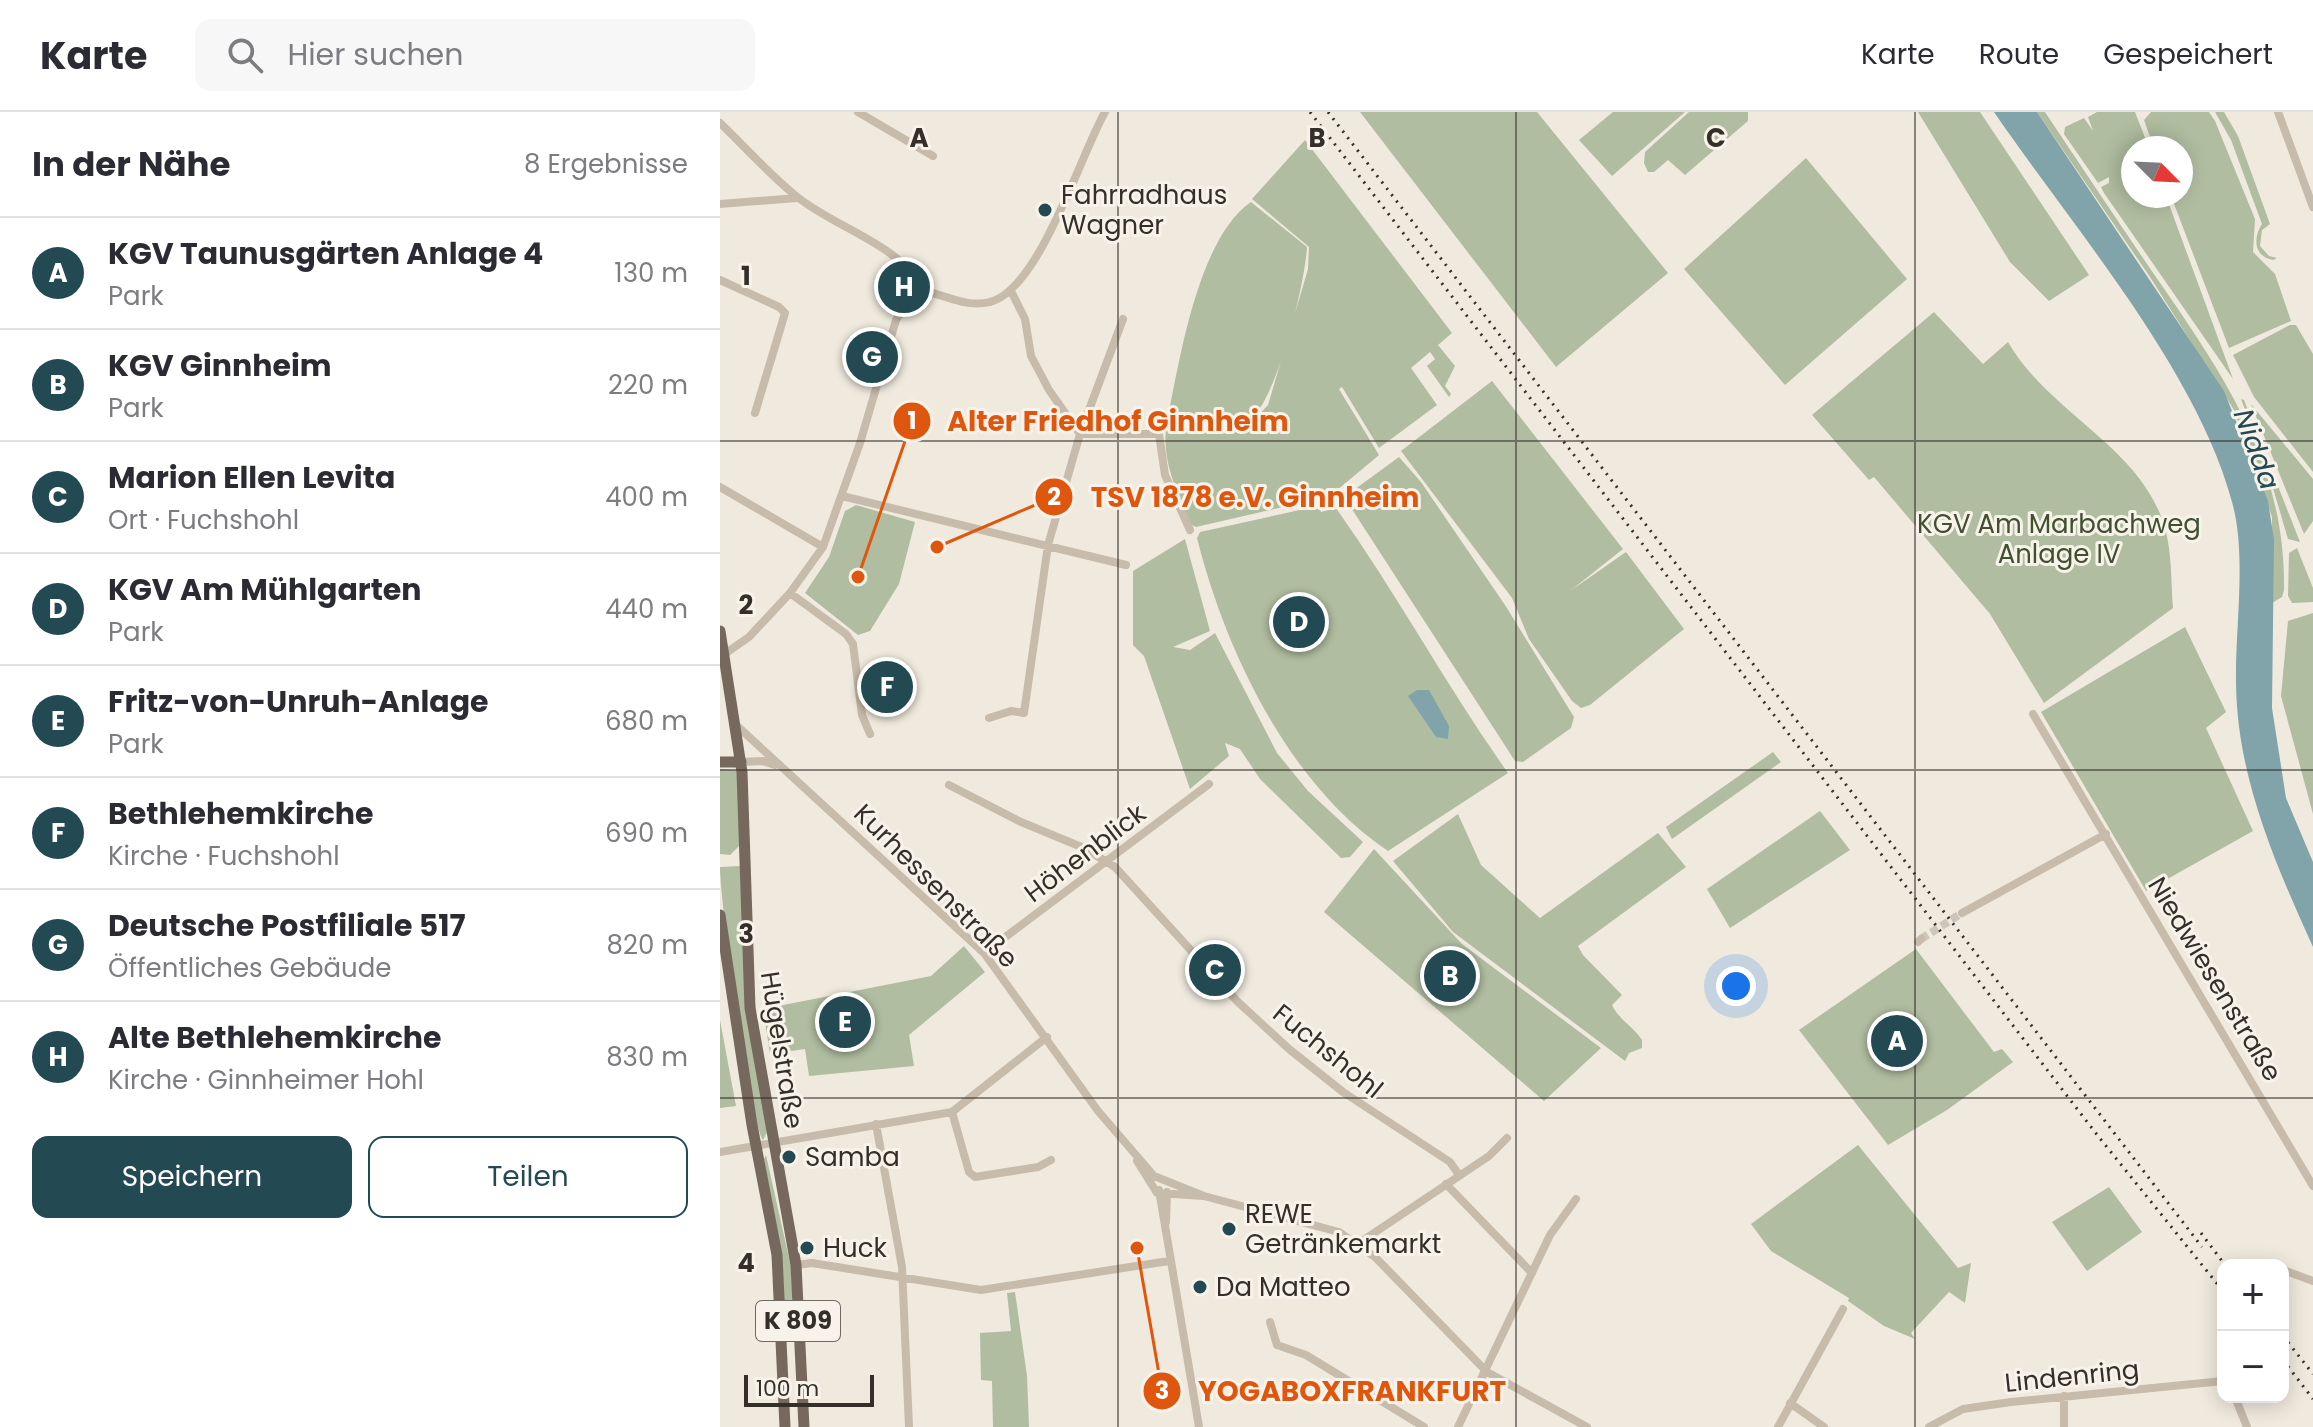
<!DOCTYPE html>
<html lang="de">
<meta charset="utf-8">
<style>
:root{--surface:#fff;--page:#f7f7f7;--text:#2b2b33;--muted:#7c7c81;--line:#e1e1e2;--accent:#234a53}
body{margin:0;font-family:Poppins,sans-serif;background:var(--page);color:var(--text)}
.controls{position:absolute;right:24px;bottom:24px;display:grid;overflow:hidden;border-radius:16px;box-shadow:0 4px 20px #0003}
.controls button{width:72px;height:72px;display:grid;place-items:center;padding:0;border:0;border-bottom:2px solid var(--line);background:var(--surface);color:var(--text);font:40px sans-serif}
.compass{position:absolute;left:1401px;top:24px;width:72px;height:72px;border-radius:50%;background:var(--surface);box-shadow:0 4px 20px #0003;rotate:114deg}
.scale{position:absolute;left:24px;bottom:20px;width:130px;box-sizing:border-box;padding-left:8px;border:4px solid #352f2a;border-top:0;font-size:22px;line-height:28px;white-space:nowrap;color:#352f2a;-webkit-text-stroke:6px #f8f3ea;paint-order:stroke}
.you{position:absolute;left:1016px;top:874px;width:28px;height:28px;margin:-20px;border:6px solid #fff;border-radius:50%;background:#1a73e8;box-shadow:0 0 0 12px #1a73e833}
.badge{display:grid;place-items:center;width:52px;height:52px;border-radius:50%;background:var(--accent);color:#fff;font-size:26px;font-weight:700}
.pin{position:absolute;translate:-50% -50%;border:4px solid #fff;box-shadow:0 2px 8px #0006}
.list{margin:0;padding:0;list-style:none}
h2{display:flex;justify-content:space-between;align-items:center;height:104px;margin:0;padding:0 32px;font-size:34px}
h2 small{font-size:26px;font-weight:400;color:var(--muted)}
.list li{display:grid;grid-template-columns:52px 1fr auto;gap:24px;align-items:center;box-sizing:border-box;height:112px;padding:0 32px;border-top:2px solid var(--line)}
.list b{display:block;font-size:30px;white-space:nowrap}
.list p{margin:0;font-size:26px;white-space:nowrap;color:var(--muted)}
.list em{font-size:26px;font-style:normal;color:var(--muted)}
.actions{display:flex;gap:16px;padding:24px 32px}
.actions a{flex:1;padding:18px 0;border:2px solid var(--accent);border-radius:16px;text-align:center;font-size:28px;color:var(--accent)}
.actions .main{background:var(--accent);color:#fff}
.icon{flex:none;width:44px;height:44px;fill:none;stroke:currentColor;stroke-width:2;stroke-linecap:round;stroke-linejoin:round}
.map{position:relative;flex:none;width:1593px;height:1315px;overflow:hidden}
header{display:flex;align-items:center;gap:48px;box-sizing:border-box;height:112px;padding:0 40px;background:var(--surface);border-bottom:2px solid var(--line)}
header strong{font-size:38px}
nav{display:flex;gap:44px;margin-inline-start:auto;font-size:28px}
.search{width:560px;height:72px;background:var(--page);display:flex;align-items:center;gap:20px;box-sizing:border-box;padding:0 28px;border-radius:16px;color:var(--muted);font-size:30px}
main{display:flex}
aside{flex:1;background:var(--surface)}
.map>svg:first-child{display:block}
.green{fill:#b0bda0}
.water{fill:#80a4aa}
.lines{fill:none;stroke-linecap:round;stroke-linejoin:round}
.minor-tunnel{stroke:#cbc5ba;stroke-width:8;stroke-dasharray:8 4;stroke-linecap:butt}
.minor{stroke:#c7bbab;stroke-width:8}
.major{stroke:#76685c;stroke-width:11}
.rail{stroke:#352f2a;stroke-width:3;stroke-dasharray:2 6;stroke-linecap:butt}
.grid{fill:none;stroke:#352f2a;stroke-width:2;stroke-opacity:0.55}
.poi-dot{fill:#234a53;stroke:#f8f3ea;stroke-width:3}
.labels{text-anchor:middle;stroke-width:6;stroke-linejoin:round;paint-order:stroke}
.shield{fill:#f8f3ea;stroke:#706a64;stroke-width:2}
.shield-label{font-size:24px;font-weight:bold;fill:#352f2a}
.poi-label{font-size:26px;fill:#352f2a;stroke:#f8f3ea;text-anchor:start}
.park-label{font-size:26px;fill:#415130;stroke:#f8f3ea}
.street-label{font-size:26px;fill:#352f2a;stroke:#f8f3ea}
.water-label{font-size:28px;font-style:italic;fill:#234a53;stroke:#f8f3ea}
.grid-label{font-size:26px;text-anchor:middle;font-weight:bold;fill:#352f2a;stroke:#f8f3ea;stroke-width:6;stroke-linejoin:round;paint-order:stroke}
.leader{fill:none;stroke:#df570e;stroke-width:3}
.callout-dot{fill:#df570e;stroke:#f8f3ea;stroke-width:3}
.mark-label{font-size:24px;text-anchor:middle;font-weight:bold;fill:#fff}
.callout-label{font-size:28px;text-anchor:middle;font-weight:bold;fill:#df570e;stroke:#f8f3ea;stroke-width:6;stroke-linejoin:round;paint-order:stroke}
</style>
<header>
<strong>Karte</strong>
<div class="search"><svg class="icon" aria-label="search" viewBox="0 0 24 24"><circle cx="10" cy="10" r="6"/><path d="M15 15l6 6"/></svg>Hier suchen</div>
<nav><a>Karte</a><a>Route</a><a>Gespeichert</a></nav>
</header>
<main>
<aside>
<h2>In der Nähe<small>8 Ergebnisse</small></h2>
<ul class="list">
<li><span class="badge">A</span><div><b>KGV Taunusgärten Anlage 4</b><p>Park</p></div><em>130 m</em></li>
<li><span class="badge">B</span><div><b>KGV Ginnheim</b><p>Park</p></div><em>220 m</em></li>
<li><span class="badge">C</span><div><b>Marion Ellen Levita</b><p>Ort · Fuchshohl</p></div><em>400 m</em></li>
<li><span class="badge">D</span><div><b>KGV Am Mühlgarten</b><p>Park</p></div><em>440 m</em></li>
<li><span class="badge">E</span><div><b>Fritz-von-Unruh-Anlage</b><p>Park</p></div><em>680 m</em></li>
<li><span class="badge">F</span><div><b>Bethlehemkirche</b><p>Kirche · Fuchshohl</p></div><em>690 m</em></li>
<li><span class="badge">G</span><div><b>Deutsche Postfiliale 517</b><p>Öffentliches Gebäude</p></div><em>820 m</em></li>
<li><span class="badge">H</span><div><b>Alte Bethlehemkirche</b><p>Kirche · Ginnheimer Hohl</p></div><em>830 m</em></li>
</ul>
<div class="actions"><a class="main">Speichern</a><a>Teilen</a></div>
</aside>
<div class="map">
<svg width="1593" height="1315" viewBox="0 0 1593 1315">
<rect width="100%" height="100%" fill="#f0eade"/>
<path class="green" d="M 640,0 L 817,0 L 948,161 L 836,255 Z
M 893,0 L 965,0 L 892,64 L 859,28 Z
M 969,0 L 1028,0 L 1028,9 L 965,63 L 948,48 L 934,60 L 928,60 L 924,51 L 925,40 Z
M 1198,0 L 1260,0 L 1369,163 L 1329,189 L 1290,150 Z
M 1317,0 L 1325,0 C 1359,51 1393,102 1427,152 C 1498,255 1566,347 1564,478 L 1562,485 L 1552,491 L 1552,405 L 1514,298 L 1430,165 Z
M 1377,0 L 1415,0 L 1429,36 L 1413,36 L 1413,84 L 1446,84 L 1513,267 L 1384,81 L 1381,75 L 1389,71 L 1389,65 L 1378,71 L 1344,22 L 1345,15 L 1364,6 L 1373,19 L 1368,5 Z
M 1431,0 L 1489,0 L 1495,9 L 1535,107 L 1533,140 L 1555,162 L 1571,209 L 1509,236 L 1451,84 L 1461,84 L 1461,36 L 1434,36 L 1424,8 Z
M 1495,0 L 1504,0 L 1518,24 L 1550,112 L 1542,118 L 1540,134 L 1549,144 L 1557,146 L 1553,148 C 1535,145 1532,127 1542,112 L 1511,28 Z
M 585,28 L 732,221 L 718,233 L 735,254 L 725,274 L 731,282 L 729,285 L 707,254 L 715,247 L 710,240 L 691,256 L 717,293 L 659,336 L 622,275 L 619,277 L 659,343 L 610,384 L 476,415 L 470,412 C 458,382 440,346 447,312 L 492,322 L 507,321 L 529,313 L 548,293 L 588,157 L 589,135 L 532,87 Z
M 1086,46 L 1187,167 L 1065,273 L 964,157 Z
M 531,90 L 587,135 C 585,171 556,296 525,312 C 499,325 474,316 447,310 C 459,250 478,126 531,90 Z
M 1214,200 L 1263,252 L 1288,230 C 1329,302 1421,334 1445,416 C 1452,441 1451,471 1453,496 L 1324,591 L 1270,502 L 1154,365 L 1149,368 L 1092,303 Z
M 1570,213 L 1576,213 L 1593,242 L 1593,360 L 1534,285 L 1513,243 Z
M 772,269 L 903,437 L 850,479 L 906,440 L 964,517 L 870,593 L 861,596 L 852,589 L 809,527 L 792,486 L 681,339 Z
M 1521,287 L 1524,288 L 1580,430 L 1568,427 L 1545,349 Z
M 1531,292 L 1593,367 L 1593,409 L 1584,422 Z
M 679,345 L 701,370 L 785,493 L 854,605 L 851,616 L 803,650 L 795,649 L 626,388 L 627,383 Z
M 136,393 L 195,410 L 179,472 L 150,519 L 138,523 L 85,481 L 109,445 L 125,399 Z
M 598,394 L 601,400 L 616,396 C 677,482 727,575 788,661 L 668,739 C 569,673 505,538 477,426 L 480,420 Z
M 465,427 L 490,519 L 453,535 L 470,538 L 495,521 L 557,641 L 588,679 L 643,730 L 630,745 L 621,746 L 540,667 L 520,637 L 505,631 L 509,644 L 470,677 L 424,544 L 413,533 L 413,459 Z
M 1577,436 L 1593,476 L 1593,490 L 1572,491 L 1568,484 L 1569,441 Z
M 1593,501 L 1593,702 L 1561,584 L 1568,509 Z
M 1465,515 L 1506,600 L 1486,616 L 1533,719 L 1426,779 L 1321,600 Z
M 1053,640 L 1061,650 L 952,727 L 946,715 Z
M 0,657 L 17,658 L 20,733 L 10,743 L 0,742 Z
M 1100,699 L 1130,738 L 1010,816 L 987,777 Z
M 738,702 L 761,753 L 820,806 L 938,721 L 966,755 L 858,834 L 863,843 L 902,883 L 892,893 C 899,908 913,914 922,928 L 922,936 L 909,941 L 905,949 L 733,820 L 673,749 Z
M 654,737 L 742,832 L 881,936 L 824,989 L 604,800 Z
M 21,754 L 48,1018 L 43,1028 C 30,1011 0,789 0,755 Z
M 244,834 L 265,860 L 189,923 L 194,954 L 89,964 L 85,937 L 50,942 L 43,897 L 211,864 Z
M 1196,837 L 1274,940 L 1282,937 L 1293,950 L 1227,998 L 1168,1033 L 1079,918 Z
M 0,908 L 16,994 L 0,996 Z
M 1138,1033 L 1238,1156 L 1251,1151 L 1245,1191 L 1229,1180 L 1191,1221 L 1195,1227 L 1164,1214 L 1128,1189 L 1129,1186 L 1051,1139 L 1031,1112 Z
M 46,1043 L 71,1155 L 74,1218 L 71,1221 L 65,1217 L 44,1047 Z
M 1389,1075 L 1422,1120 L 1367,1159 L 1332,1110 Z
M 295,1180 L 307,1264 L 309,1315 L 273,1315 L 272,1269 L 261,1268 L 260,1221 L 291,1219 L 287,1181 Z"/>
<path class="water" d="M 1274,0 L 1317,0 L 1504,279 L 1548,389 L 1554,428 L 1552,596 L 1566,686 L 1593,750 L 1593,835 C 1555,751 1517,665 1516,571 C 1515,516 1527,442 1512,390 C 1477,258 1352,114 1274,0 Z
M 697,578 L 709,578 L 729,614 L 728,627 L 716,625 L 688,584 Z"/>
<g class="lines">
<path class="minor-tunnel" d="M 1201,827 L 1242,801"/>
<path class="minor" d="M 138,0 L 213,44
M 1558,0 L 1593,95
M 0,11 C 25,35 49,62 76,84 C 115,116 180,132 205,179
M 0,92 L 77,86
M 0,168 L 59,195 L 65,201 L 35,301
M 205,179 C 227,184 248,196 270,190 C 319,178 360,44 385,0
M 291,179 L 305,207 L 311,244 L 329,278 L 360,322
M 360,322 L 439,322 L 445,363 L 470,418
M 0,375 L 103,435
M 122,384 L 406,453
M 70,481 L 126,522 L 133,532 L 142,603 L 150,622
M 6,541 L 29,525 L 70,481 L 103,435 L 140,331 L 176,208 L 189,188 L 205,179
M 1313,602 L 1593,1074
M 269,606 L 291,599 L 304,601 L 328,433 L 360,322 L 403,207
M 15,612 L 264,841 L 378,999 L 434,1064 L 484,1084
M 21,650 L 43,649 L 55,653
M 229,673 L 301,710 L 364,736 L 395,755 L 518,890 L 569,937 L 623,980 L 730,1050 L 739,1063
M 1242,801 L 1386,722
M 1198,830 L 1201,827
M 264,841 L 489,672
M 232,1000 L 249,1060 L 255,1065 L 318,1055 L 331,1048
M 156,1012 L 182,1155 L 189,1315
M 0,1040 L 232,1000 L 327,925
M 417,1049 L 437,1081 L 484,1084 L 619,1120 L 655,1145 L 767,1260 L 867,1315
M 726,1072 L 812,1161
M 439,1078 L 479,1315
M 446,1110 L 447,1080
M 639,1131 L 769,1044 L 787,1026
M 76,1153 L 92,1151 L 261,1178 L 449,1149
M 1534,1153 L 1548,1153
M 1563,1158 L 1593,1169
M 550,1210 L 557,1233 L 586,1243 L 704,1315
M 1344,1284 L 1344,1315
M 1515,1285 L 1527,1315
M 1070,1291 L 1104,1315
M 738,1315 L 830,1123 L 856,1087
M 1058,1315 L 1123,1197
M 1209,1315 L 1243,1297 L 1291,1290 L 1503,1269"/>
<path class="major" d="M 0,519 L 22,660 L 30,896 L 76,1153 L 84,1315
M 0,650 L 21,650
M 0,803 L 32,1013 L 57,1143 L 65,1315"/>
<path class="rail" d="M 590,0 L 1378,1024 L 1503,1179
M 608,0 L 1482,1135
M 1481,1121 L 1505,1153
M 1563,1224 L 1593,1262
M 1563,1248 L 1593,1287"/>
</g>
<path class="grid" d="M 398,0 L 398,1315M 796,0 L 796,1315M 1195,0 L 1195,1315M 0,329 L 1593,329M 0,658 L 1593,658M 0,986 L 1593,986"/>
<g class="poi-dot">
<circle cx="325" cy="98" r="8"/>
<circle cx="69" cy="1045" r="8"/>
<circle cx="509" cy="1117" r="8"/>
<circle cx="87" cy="1136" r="8"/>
<circle cx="480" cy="1175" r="8"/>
</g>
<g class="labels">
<rect class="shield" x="36" y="1189" width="84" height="40" rx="6"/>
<g class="shield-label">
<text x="78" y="1217">K 809</text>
</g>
<g class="poi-label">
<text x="341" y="92">Fahrradhaus<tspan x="341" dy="30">Wagner</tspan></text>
<text x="85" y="1054">Samba</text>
<text x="525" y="1111">REWE<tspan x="525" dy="30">Getränkemarkt</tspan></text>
<text x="103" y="1145">Huck</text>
<text x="496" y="1184">Da Matteo</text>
</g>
<g class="park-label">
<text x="1339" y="421">KGV Am Marbachweg<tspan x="1339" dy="30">Anlage IV</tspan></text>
</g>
<g class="street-label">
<text transform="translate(365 741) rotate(-37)" y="9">Höhenblick</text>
<text transform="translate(216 774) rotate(45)" y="9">Kurhessenstraße</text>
<text transform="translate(1495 867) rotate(59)" y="9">Niedwiesenstraße</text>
<text transform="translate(62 938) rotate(81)" y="9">Hügelstraße</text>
<text transform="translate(608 939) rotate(39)" y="9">Fuchshohl</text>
<text transform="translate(1352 1264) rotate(-6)" y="9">Lindenring</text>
</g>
<g class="water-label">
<text transform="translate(1537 337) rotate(70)" y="10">Nidda</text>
</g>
</g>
<g class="grid-label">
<text x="199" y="35">A</text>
<text x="597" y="35">B</text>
<text x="996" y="35">C</text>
<text x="26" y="173">1</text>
<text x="26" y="502">2</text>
<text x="26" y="831">3</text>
<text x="26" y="1160">4</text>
</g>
<path class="leader" d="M138 465L192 309M217 435L334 385M417 1136L442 1279"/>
<g class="callout-dot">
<circle cx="138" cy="465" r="8"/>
<circle cx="217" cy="435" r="8"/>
<circle cx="417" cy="1136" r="8"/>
<circle cx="192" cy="309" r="20"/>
<circle cx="334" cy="385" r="20"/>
<circle cx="442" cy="1279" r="20"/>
</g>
<g class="mark-label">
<text x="192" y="317">1</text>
<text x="334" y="393">2</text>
<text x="442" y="1287">3</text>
</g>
<g class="callout-label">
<text x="398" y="319">Alter Friedhof Ginnheim</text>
<text x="535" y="395">TSV 1878 e.V. Ginnheim</text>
<text x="632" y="1289">YOGABOXFRANKFURT</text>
</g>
</svg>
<div class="controls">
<button>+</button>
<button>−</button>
</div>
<svg class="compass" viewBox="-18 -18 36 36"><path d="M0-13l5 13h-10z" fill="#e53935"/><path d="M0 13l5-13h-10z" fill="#7c7c81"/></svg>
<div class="scale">100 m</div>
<div class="you"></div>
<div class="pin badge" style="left:1177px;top:929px">A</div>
<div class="pin badge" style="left:730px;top:864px">B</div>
<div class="pin badge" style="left:495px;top:858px">C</div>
<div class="pin badge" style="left:579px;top:510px">D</div>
<div class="pin badge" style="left:125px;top:910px">E</div>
<div class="pin badge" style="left:167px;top:575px">F</div>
<div class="pin badge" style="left:152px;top:245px">G</div>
<div class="pin badge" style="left:184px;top:175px">H</div>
</div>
</main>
